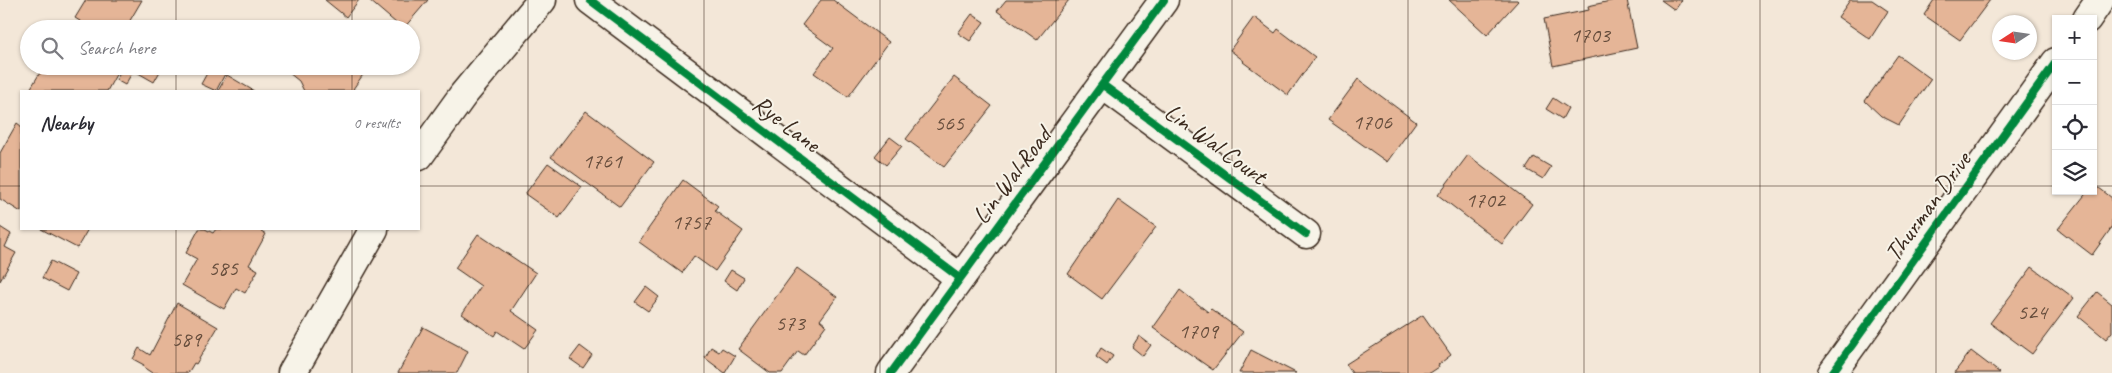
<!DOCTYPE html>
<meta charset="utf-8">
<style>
:root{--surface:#fff;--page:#f2f2f3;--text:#2b2b33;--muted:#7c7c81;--line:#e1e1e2}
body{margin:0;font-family:Caveat,sans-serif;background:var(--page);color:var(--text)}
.controls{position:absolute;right:15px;top:15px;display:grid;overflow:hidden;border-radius:0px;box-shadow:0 1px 4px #0004}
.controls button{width:45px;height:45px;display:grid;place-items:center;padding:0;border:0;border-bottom:1px solid var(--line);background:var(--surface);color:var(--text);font:25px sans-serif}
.compass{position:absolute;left:1992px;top:15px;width:45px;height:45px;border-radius:50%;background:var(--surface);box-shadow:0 1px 4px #0004;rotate:258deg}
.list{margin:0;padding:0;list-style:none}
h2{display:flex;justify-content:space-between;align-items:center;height:65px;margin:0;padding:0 20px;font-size:21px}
h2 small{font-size:16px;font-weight:400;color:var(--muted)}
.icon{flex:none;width:28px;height:28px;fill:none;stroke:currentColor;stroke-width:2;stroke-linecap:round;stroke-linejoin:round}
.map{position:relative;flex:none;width:2112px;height:373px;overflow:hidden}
.search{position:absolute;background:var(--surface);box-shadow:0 1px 4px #0004;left:20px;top:20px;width:400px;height:55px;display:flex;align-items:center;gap:12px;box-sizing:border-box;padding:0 18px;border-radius:28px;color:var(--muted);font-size:19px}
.panel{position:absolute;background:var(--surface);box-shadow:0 1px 4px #0004;left:20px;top:90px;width:400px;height:140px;border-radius:0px}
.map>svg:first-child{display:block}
.building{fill:#e5b597;stroke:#3b2a1e}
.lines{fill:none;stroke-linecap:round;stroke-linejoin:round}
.minor-casing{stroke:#3b2a1e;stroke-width:31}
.minor{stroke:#f7f3e8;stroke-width:28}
.cycleway-casing{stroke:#f7f3e8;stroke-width:11}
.cycleway{stroke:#00873e;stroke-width:8}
.grid{fill:none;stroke:#3b2a1e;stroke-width:1;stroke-opacity:0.55}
.labels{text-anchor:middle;stroke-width:4;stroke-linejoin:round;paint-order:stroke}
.number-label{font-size:22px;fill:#664d3c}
.street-label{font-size:25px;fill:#3b2a1e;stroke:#f7f3e8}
</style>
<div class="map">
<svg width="2112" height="373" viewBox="0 0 2112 373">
<rect width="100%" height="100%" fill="#f3e7d8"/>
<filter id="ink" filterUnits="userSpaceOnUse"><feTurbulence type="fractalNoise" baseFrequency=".02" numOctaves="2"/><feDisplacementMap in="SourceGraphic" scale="10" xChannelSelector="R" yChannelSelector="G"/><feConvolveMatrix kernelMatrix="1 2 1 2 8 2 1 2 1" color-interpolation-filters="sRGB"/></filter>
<g filter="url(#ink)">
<path class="building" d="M 86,0 L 142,0 L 125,29 L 93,29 L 75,18 Z
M 325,0 L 359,0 L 346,17 Z
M 369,0 L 428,0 L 403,29 Z
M 821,0 L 833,0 L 889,42 L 848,97 L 814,73 L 833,48 L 802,25 Z
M 1006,0 L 1069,0 L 1037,40 L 997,11 Z
M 1449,0 L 1517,0 L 1518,1 L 1487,35 Z
M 1615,0 L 1627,0 L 1637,48 L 1553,66 L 1544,19 L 1589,10 L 1588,6 Z
M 1661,0 L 1682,0 L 1675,10 Z
M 1850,0 L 1872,0 L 1888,11 L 1870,39 L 1838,17 Z
M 1934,0 L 1990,0 L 1960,40 L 1924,15 Z
M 972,14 L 984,22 L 970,41 L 958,33 Z
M 1254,17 L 1275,33 L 1278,29 L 1315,57 L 1288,95 L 1243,62 L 1244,61 L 1230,50 Z
M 1898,55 L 1931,79 L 1899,125 L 1881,116 L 1865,101 Z
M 44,66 L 110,66 L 118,71 L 107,91 L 29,91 Z
M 126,66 L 163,66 L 154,82 Z
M 211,66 L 225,74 L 216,91 L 201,84 Z
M 286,66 L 369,66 L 353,89 L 356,91 L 304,91 L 299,81 L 284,69 Z
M 123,68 L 132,73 L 125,85 L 116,80 Z
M 227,75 L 254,91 L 218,91 Z
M 954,77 L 992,106 L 944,167 L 906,139 Z
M 1358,79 L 1416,122 L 1387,162 L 1328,120 Z
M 1553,98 L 1568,108 L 1562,119 L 1546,109 Z
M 586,111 L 654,162 L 620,207 L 551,157 Z
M 17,123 L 21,126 L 21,212 L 0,199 L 0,153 Z
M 890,137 L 902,146 L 886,165 L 875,156 Z
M 1468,155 L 1532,204 L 1502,244 L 1438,195 Z
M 1534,157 L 1551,167 L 1543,179 L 1526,169 Z
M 548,163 L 582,187 L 559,218 L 525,194 Z
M 683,180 L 718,206 L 715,211 L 743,231 L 715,271 L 694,256 L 682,273 L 639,242 Z
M 2094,184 L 2112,198 L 2112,227 L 2092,255 L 2058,229 L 2088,191 L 2093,191 Z
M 1118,200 L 1156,227 L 1102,299 L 1068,274 Z
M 0,227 L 11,234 L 5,247 L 16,253 L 0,281 Z
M 41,229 L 88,229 L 77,248 Z
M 199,229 L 205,229 L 213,233 L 216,229 L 258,229 L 266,234 L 249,265 L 258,270 L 245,293 L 236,288 L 224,309 L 182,285 L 197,259 L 186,253 Z
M 478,234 L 536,273 L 511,311 L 538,330 L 524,349 L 497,331 L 494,336 L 462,314 L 481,286 L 455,268 Z
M 51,261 L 76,274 L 67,291 L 42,278 Z
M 2032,267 L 2074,298 L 2032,354 L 1990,323 Z
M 797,268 L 837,297 L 820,320 L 826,325 L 804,355 L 798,351 L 782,373 L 770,373 L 738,349 Z
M 731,270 L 744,278 L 737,290 L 724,281 Z
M 646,287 L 659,297 L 648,311 L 635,302 Z
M 1180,290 L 1208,312 L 1211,309 L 1243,332 L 1213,370 L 1153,328 Z
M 2097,292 L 2112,304 L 2112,332 L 2106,339 L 2078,316 Z
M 177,303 L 218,327 L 196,364 L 194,363 L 188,373 L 152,373 L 143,367 L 144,365 L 133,359 L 139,348 L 150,355 Z
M 1423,315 L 1451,355 L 1438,365 L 1439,367 L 1430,373 L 1352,373 L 1346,364 Z
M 423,327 L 468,351 L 457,373 L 398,373 Z
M 1139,336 L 1151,345 L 1143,356 L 1132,347 Z
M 580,346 L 592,355 L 583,368 L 570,359 Z
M 711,347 L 719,352 L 722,348 L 735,356 L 725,373 L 705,358 Z
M 1101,348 L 1113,356 L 1107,365 L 1096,357 Z
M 1251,350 L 1296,373 L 1239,373 Z
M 1971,351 L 2000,373 L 1954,373 Z"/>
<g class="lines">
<defs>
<path id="minor" d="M 590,0 L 960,278
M 2087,19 L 2100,0
M 1103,85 L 1306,234
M 419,156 L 463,95 L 542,0
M 292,373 L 374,229
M 891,373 L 1164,0
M 1832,373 L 2056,62"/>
</defs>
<use href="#minor" class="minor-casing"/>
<use href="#minor" class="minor"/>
<defs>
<path id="cycleway" d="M 590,0 L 960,278
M 1103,85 L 1306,234
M 891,373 L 1164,0
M 1832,373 L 2056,62"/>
</defs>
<use href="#cycleway" class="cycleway-casing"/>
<use href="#cycleway" class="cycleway"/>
</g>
</g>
<path class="grid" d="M 176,0 L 176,29M 352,0 L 352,29M 528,0 L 528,373M 704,0 L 704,373M 880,0 L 880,373M 1056,0 L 1056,373M 1232,0 L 1232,373M 1408,0 L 1408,373M 1584,0 L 1584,373M 1760,0 L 1760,373M 1936,0 L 1936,373M 176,66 L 176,91M 352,66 L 352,91M 0,186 L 21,186M 419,186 L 2056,186M 2093,186 L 2112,186M 176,229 L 176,373M 352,229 L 352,373"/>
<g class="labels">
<g class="number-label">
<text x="1590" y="42">1703</text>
<text x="1372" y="129">1706</text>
<text x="949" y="130">565</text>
<text x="602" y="168">1761</text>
<text x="1485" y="207">1702</text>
<text x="691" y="229">1757</text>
<text x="223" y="275">585</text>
<text x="2032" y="319">524</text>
<text x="790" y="330">573</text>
<text x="1198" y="338">1709</text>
<text x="186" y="346">589</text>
</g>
<g class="street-label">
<text transform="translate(787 123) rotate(37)" y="9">Rye Lane</text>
<text transform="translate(1216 143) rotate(36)" y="9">Lin Wal Court</text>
<text transform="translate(1011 175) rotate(-53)" y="9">Lin Wal Road</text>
<text transform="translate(1927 206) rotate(-54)" y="9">Thurman Drive</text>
</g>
</g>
</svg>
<div class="controls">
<button>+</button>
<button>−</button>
<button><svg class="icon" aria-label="locate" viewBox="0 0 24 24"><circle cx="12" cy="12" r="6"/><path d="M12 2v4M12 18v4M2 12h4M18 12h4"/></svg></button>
<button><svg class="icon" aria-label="layers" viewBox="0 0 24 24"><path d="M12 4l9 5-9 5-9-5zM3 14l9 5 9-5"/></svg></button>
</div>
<svg class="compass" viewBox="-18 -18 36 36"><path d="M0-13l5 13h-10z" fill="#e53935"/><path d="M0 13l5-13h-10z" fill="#7c7c81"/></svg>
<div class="search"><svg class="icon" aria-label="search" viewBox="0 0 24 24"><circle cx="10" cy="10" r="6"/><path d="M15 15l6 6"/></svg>Search here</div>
<section class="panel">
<h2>Nearby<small>0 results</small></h2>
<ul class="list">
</ul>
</section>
</div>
